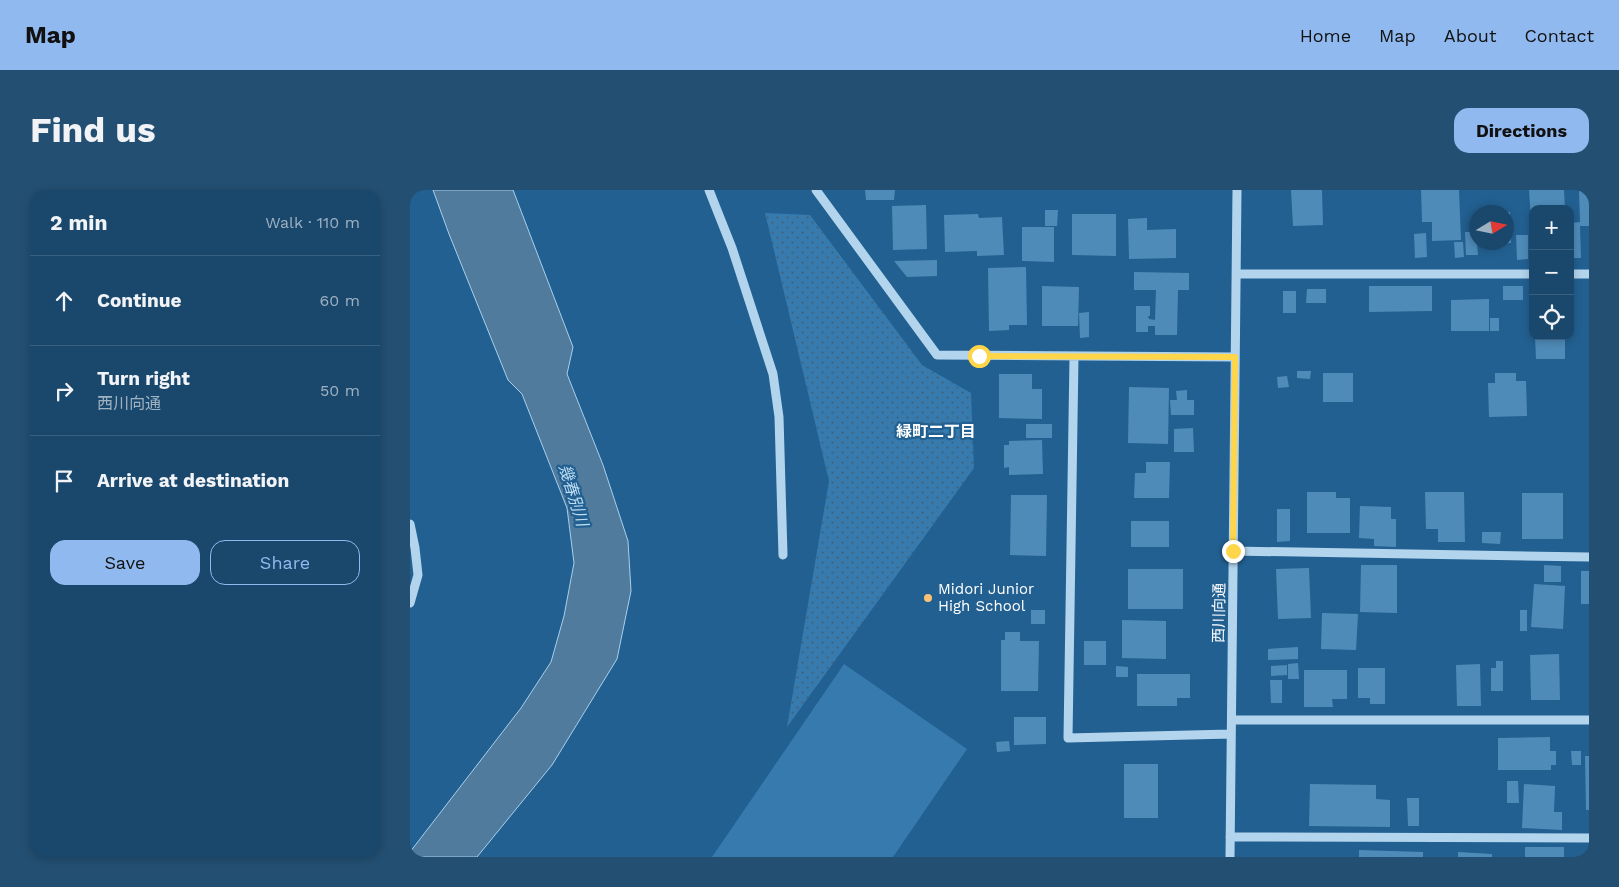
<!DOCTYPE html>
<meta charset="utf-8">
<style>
:root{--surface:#1a486d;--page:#234f72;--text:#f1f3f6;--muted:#9fb2c2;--line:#386080;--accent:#90b9f0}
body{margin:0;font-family:"Work Sans","Noto Sans JP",sans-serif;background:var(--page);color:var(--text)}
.controls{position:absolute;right:15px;top:15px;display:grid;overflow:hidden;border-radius:10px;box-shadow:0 2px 8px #0003}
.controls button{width:45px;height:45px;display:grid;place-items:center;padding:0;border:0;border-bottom:1px solid var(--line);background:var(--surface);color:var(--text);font:25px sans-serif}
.compass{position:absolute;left:1059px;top:15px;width:45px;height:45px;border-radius:50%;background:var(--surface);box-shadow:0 2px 8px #0003;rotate:80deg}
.stop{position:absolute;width:15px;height:15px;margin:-11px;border:4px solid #ffd54a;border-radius:50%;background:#fff}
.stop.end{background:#ffd54a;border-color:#fff;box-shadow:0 1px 5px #0008}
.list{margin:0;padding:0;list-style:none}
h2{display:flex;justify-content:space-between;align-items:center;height:65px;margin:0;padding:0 20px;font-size:21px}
h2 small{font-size:16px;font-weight:400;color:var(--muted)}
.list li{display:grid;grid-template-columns:32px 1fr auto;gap:15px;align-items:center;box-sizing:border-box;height:90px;padding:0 20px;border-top:1px solid var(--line)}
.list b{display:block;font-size:19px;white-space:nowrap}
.list p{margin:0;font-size:16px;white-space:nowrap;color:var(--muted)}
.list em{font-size:16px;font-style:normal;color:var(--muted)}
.actions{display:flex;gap:10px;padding:15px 20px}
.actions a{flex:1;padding:11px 0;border:1px solid var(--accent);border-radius:15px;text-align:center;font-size:18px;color:var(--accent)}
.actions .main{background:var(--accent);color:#111}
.icon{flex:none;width:28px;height:28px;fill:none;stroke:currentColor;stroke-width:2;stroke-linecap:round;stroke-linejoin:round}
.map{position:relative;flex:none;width:1179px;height:667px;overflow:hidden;border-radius:15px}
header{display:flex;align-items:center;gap:30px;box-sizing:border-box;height:70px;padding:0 25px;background:var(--accent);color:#111}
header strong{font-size:24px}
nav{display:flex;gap:28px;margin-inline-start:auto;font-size:18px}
.intro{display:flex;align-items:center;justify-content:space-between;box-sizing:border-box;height:120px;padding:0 30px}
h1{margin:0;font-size:35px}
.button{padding:12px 22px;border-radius:15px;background:var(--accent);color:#111;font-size:18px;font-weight:700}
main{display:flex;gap:30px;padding:0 30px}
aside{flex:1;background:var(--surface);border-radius:15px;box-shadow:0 2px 8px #0003}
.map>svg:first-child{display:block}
.grass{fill:url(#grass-dots)}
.garden{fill:#367aae}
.water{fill:#507b9d;stroke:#a7d0ee}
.building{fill:#4f8bb9}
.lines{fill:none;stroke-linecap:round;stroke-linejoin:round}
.minor{stroke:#b3d4ed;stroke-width:9}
.route{stroke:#ffd54a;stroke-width:6}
.poi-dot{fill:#f9c275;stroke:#226091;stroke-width:2}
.labels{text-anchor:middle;stroke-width:4.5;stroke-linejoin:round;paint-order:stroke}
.poi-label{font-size:15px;fill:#fff;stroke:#226091;text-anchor:start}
.street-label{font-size:15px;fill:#fff;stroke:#226091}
.neighbourhood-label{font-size:16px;font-weight:bold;fill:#fff;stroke:#226091}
.water-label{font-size:16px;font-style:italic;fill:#bfddf3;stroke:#226091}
</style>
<header>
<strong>Map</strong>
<nav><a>Home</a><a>Map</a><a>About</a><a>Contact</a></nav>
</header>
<div class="intro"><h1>Find us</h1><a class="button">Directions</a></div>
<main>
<aside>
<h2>2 min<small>Walk · 110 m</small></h2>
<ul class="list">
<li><svg class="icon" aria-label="ahead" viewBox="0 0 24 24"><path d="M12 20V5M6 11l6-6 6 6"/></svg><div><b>Continue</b></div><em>60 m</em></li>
<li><svg class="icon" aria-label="right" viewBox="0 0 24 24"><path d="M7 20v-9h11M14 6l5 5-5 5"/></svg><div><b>Turn right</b><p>西川向通</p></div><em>50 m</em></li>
<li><svg class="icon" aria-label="arrive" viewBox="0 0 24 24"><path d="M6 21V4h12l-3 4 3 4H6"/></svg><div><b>Arrive at destination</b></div></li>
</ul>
<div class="actions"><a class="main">Save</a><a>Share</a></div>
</aside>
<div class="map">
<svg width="1179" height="667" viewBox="0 0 1179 667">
<defs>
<pattern id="grass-dots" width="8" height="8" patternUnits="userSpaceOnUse" patternTransform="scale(1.25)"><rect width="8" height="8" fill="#367aae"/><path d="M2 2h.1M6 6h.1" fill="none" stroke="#41637d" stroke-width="1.8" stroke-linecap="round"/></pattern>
</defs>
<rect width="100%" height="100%" fill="#226091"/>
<path class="grass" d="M 355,23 L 400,25 L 512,175 L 561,203 L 564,278 L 377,537 L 419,291 Z"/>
<path class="garden" d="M 434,474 L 557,559 L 483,667 L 302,667 Z"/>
<path class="water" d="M 23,0 L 103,0 L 163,157 L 157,184 L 193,275 L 218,351 L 221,401 L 207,469 L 142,575 L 67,667 L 0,667 L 0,662 L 111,518 L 141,472 L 154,426 L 164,373 L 157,318 L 112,204 L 98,190 L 39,44 Z"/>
<path class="building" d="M 455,0 L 485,0 L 484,10 L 456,10 Z
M 881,0 L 912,0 L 913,35 L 883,36 Z
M 1011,0 L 1049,0 L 1051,50 L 1022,51 L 1022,32 L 1012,32 Z
M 1119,0 L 1154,0 L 1155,19 L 1123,19 L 1123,30 L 1121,30 Z
M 1179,0 L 1179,36 L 1170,36 L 1171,68 L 1160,68 L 1160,33 L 1170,32 L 1169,1 Z
M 516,15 L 517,59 L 483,60 L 482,16 Z
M 635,20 L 648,20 L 647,36 L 635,36 Z
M 1096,22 L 1100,22 L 1101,53 L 1096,53 Z
M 568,24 L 569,28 L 592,27 L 594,65 L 567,66 L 567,61 L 535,62 L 534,25 Z
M 662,24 L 706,24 L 706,66 L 662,65 Z
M 737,28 L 737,40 L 766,39 L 766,68 L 719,69 L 718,29 Z
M 612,37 L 644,37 L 644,72 L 612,71 Z
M 1055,42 L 1066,42 L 1068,65 L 1056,65 Z
M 1016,43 L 1017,67 L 1005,68 L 1004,44 Z
M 1106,45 L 1118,45 L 1118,69 L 1107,70 Z
M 1044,52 L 1053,52 L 1054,67 L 1045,68 Z
M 527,70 L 527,86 L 497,87 L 484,71 Z
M 616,77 L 617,135 L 599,135 L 599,140 L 579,141 L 578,78 Z
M 724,82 L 779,83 L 779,100 L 768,100 L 767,145 L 745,145 L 745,136 L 738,136 L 738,142 L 726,142 L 726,116 L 740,116 L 740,126 L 738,126 L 739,129 L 745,130 L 746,100 L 724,100 Z
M 632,96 L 669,97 L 668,136 L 632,136 Z
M 959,96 L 1022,96 L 1022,121 L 959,122 Z
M 1093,96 L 1113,96 L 1113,110 L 1093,110 Z
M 897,99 L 916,99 L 916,113 L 896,113 Z
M 873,101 L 886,101 L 886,123 L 873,123 Z
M 1079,109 L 1079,141 L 1041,141 L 1041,110 Z
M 679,122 L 679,147 L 670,148 L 669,123 Z
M 1080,128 L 1089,128 L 1089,141 L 1080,141 Z
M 1125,146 L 1155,146 L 1155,169 L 1126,169 Z
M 887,181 L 901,181 L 900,189 L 887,188 Z
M 913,183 L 943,183 L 943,212 L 913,212 Z
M 1085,183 L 1106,183 L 1106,191 L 1116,191 L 1117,226 L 1079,227 L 1078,193 L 1085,193 Z
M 589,184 L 622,184 L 622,199 L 632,199 L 632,229 L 589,228 Z
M 877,186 L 879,197 L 868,198 L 867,187 Z
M 719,197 L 759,198 L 758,254 L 718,253 Z
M 777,200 L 777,210 L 784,210 L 784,225 L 761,225 L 760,210 L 767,210 L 766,201 Z
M 616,234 L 642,234 L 642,248 L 616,248 Z
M 783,238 L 784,262 L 764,262 L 764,239 Z
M 632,250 L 633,284 L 599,285 L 599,277 L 594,278 L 594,255 L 599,255 L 599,251 Z
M 736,272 L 760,272 L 759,308 L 724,308 L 725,283 L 736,283 Z
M 897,302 L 926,302 L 926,308 L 940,308 L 940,343 L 897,343 Z
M 1015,302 L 1054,302 L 1055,352 L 1028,352 L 1028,339 L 1016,339 Z
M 1112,303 L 1153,303 L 1153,349 L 1112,349 Z
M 601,305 L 637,305 L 636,366 L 600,365 Z
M 950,316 L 981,317 L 981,329 L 986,329 L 986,357 L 964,356 L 964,349 L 949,348 Z
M 867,319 L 880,319 L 880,351 L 867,352 Z
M 721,331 L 759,331 L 759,357 L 721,357 Z
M 1072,342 L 1091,342 L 1090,354 L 1072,353 Z
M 951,375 L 987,375 L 987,423 L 950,422 Z
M 1134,375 L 1151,376 L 1151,392 L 1134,392 Z
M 899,378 L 901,428 L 868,429 L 866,379 Z
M 718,379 L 773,379 L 773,419 L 718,419 Z
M 1171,381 L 1179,381 L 1179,414 L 1171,414 Z
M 1124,394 L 1155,396 L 1153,439 L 1121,437 Z
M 621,420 L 635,420 L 635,434 L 621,434 Z
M 1110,420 L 1117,420 L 1117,441 L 1110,441 Z
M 912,423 L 948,424 L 946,460 L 911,459 Z
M 712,430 L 756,431 L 756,469 L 712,468 Z
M 595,442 L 610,442 L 610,451 L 629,451 L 628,501 L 591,501 L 591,450 L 595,450 Z
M 674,451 L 696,451 L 696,475 L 674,475 Z
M 888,457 L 888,469 L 858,470 L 858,459 Z
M 1149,464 L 1150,510 L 1121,510 L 1120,465 Z
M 1086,471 L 1093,471 L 1093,501 L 1081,501 L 1081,478 L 1086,478 Z
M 888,473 L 889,489 L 878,489 L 878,474 Z
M 1070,474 L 1071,516 L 1047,516 L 1046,475 Z
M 877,475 L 877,485 L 861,486 L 861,476 Z
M 706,476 L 718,477 L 718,487 L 706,487 Z
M 948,478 L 975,478 L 975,514 L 960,514 L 960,508 L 948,508 Z
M 894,480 L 937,480 L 937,509 L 922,509 L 923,517 L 894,517 Z
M 727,484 L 780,484 L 780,508 L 767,508 L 767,516 L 727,516 Z
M 860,490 L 872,490 L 872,513 L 861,513 Z
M 604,527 L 636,527 L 636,554 L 604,555 Z
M 1140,547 L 1140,561 L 1146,561 L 1146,575 L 1141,575 L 1141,580 L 1088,580 L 1088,548 Z
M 599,551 L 600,561 L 587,562 L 586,552 Z
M 1161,561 L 1171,561 L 1171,575 L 1162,575 Z
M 1175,566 L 1179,566 L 1179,620 L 1176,620 Z
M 714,574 L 748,574 L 748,628 L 714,628 Z
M 1097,591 L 1108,591 L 1109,613 L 1097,613 Z
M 900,594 L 966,595 L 966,609 L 980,610 L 980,637 L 899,636 Z
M 1114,594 L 1145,596 L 1144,622 L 1152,622 L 1152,640 L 1112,638 Z
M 997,608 L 1009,608 L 1009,636 L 998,636 Z
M 1115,657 L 1154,657 L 1154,667 L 1115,667 Z
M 949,660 L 1013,662 L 1013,667 L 949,667 Z
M 1048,662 L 1082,664 L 1082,667 L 1048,667 Z"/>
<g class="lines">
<path class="minor" d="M 299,0 L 322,58 L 363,184 L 369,227 L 373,365
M 406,0 L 527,165 L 825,167
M 826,84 L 1123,84
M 1160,84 L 1179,84
M 664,167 L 658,548 L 821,544
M 0,334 L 5,358 L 8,385 L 0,413
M 823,361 L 1179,367
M 822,530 L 1179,530
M 820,647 L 1179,648
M 820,667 L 827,0"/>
</g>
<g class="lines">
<path class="route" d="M 569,166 L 825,167 L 823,361"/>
</g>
<circle class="poi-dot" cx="518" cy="408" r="5"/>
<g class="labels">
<g class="poi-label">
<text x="528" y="404">Midori Junior<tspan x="528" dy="17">High School</tspan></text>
</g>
<g class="street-label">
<text transform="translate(809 423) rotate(-89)" y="5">西川向通</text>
</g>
<g class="neighbourhood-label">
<text x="526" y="247">緑町二丁目</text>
</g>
<g class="water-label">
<text transform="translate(164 305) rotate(73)" y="6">幾春別川</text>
</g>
</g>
</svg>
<div class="controls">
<button>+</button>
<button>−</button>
<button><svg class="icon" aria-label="locate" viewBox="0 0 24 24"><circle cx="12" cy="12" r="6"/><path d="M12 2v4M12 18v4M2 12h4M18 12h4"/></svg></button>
</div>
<svg class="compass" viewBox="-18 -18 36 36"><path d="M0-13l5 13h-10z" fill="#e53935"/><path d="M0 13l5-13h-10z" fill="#9fb2c2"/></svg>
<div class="stop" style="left:569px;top:166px"></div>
<div class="stop end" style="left:823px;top:361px"></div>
</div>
</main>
